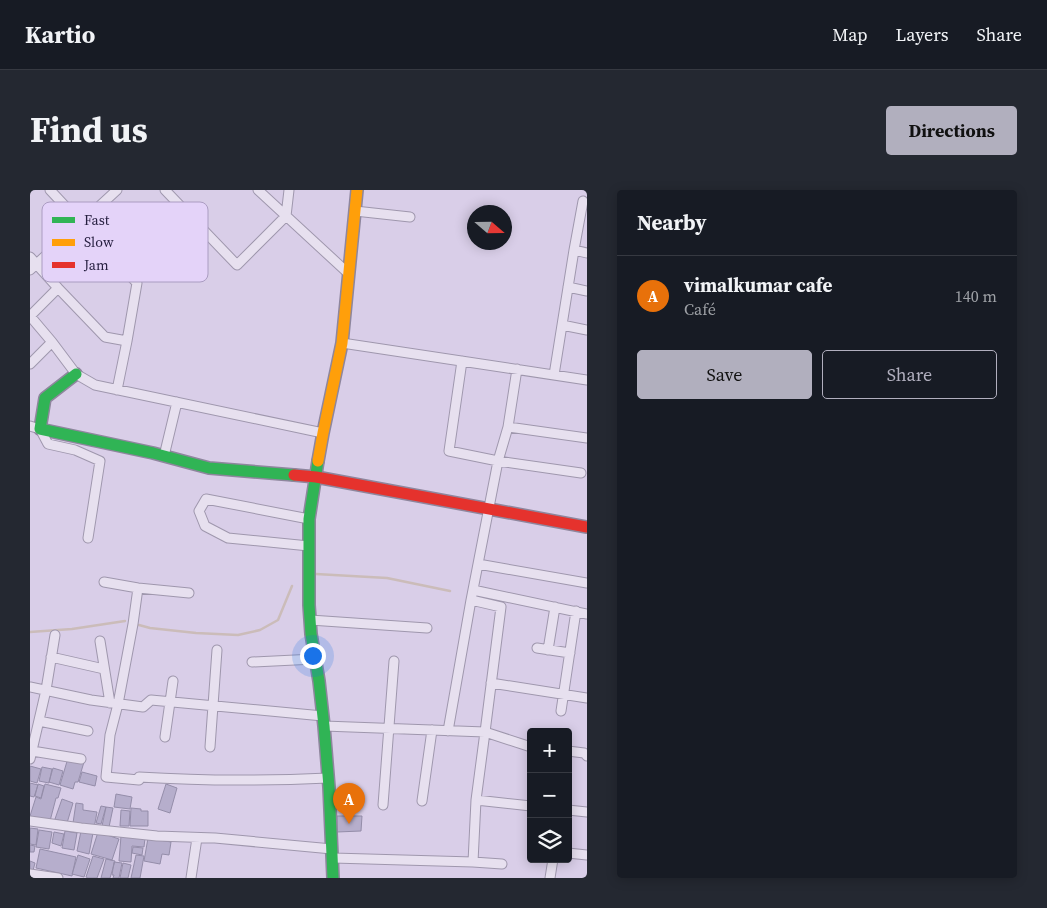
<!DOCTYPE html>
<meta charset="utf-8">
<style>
:root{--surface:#171b24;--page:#242831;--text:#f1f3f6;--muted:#9ea1a6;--line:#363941;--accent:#b1afbe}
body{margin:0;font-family:"Source Serif 4",serif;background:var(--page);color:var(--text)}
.controls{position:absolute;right:15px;bottom:15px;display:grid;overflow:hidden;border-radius:5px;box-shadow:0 2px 12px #0003}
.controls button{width:45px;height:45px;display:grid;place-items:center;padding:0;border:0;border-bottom:1px solid var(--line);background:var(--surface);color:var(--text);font:25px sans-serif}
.compass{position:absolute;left:437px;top:15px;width:45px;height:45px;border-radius:50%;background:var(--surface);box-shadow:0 2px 12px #0003;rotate:110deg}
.you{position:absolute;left:282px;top:465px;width:18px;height:18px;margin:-12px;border:4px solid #fff;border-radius:50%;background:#1a73e8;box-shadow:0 0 0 8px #1a73e833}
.badge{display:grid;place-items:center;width:32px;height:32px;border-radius:50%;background:var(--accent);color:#fff;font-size:16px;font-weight:700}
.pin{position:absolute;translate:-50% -41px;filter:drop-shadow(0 1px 2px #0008)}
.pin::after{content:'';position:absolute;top:26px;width:18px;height:15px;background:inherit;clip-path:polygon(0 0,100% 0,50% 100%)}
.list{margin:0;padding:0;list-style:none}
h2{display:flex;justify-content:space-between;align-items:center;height:65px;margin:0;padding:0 20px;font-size:21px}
h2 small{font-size:16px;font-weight:400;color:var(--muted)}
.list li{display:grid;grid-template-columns:32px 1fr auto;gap:15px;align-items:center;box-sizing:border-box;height:80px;padding:0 20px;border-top:1px solid var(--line)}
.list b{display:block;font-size:19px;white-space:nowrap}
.list p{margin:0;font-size:16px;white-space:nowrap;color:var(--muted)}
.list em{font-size:16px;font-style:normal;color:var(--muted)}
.actions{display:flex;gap:10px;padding:15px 20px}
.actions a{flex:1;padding:11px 0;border:1px solid var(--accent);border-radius:5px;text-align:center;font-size:18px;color:var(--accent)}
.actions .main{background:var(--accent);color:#111}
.icon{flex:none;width:28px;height:28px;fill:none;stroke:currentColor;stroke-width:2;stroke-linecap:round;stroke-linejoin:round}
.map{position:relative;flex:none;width:557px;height:688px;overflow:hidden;border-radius:5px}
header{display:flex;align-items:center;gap:30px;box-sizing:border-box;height:70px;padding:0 25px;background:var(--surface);border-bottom:1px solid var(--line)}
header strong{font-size:24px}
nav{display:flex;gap:28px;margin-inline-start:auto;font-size:18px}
.intro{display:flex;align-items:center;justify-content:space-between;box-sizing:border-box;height:120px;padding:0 30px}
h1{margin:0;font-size:35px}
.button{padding:12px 22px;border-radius:5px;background:var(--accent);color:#111;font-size:18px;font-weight:700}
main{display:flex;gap:30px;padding:0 30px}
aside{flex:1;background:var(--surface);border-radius:5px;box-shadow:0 2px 12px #0003}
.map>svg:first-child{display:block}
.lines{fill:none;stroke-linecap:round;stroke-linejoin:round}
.stream{stroke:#cbbcb9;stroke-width:2.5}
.building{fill:#b6aecc;stroke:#948da9}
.street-casing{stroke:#9f97ad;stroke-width:11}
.fast-casing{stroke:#8e869d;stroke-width:14}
.slow-casing{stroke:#8e869d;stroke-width:14}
.jam-casing{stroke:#8e869d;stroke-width:14}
.street{stroke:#e7e0ef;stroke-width:9}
.fast{stroke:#30b455;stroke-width:11}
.slow{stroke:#ff9f0a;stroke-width:11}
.jam{stroke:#e5322d;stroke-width:11}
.key{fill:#e4d3f9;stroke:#aa9cc1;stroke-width:1}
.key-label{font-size:14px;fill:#241d3e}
</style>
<header>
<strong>Kartio</strong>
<nav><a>Map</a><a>Layers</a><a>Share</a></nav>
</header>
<div class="intro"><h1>Find us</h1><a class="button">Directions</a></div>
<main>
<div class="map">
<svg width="557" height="688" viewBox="0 0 557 688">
<rect width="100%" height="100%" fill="#d9cee8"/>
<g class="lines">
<path class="stream" d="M 286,384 L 357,388 L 420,401
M 109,435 L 120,438 L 166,443 L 208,445 L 230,440 L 248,430 L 262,396
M 0,442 L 42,439 L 95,431"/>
</g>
<path class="building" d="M 38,568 L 54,572 L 48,592 L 45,592 L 43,599 L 30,595 Z
M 0,576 L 11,579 L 7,593 L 0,591 Z
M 12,577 L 22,579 L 19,593 L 9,591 Z
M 23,578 L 33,581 L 29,595 L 19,592 Z
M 52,582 L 67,586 L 65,596 L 49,592 Z
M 0,593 L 8,595 L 4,607 L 0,606 Z
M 8,594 L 14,596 L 11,608 L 5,606 Z
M 15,594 L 31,598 L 28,608 L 26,608 L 20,631 L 0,626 L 6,607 L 11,609 Z
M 136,594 L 147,598 L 140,623 L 128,619 Z
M 86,604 L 102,607 L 100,619 L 84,617 Z
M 32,609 L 43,613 L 37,633 L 25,629 Z
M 46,613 L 53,614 L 53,620 L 67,622 L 64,638 L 43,633 Z
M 71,616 L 76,617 L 71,634 L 66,633 Z
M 76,617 L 83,618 L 79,637 L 72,636 Z
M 101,618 L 111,619 L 111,621 L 118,621 L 118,636 L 100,636 Z
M 91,620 L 100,621 L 99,636 L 90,636 Z
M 307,626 L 332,626 L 331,641 L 307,642 Z
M 0,638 L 8,639 L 6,655 L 0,654 Z
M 9,640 L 22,642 L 19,659 L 6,657 Z
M 35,641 L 47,643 L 44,660 L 32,658 Z
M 51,641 L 63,643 L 59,664 L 47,661 Z
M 24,642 L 34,644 L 31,656 L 22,653 Z
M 68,642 L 89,649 L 82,670 L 61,664 Z
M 91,646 L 115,648 L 114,657 L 102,656 L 101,672 L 89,671 Z
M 118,648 L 141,652 L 139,665 L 132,664 L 130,674 L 114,671 Z
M 0,655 L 5,656 L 4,662 L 0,662 Z
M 103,657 L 113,658 L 112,665 L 102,663 Z
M 10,659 L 46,667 L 42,686 L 6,678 Z
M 48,665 L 60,669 L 54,687 L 42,684 Z
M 106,665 L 114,666 L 110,688 L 101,688 Z
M 63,666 L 74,669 L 67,688 L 58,688 L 56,687 Z
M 76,669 L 85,671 L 80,688 L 71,688 Z
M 0,671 L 5,673 L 2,684 L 0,683 Z
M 84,672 L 92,673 L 89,688 L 83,688 L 84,685 L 82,685 Z
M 93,673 L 101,675 L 98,688 L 90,688 Z"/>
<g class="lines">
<defs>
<path id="street" d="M 20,0 L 107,93 L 97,151
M 135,0 L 207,75 L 256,26 L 259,0
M 228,0 L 319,84
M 325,21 L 380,27
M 544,60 L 553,11
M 0,67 L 28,98
M 0,80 L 87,0
M 538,97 L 557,101
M 532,135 L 557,140
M 22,152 L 46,184 L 65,195 L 293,243
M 312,153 L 557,190
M 432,171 L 419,261 L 468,271 L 551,283
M 0,174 L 22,152 L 0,126 L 28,98 L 75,147 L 97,151 L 87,200
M 487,179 L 478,237 L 557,248
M 524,185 L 544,60 L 557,63
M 0,236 L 10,239 L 18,254 L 45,260 L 70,271 L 58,348
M 478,237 L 468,271 L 441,410 L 471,417 L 455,542 L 501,557
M 134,266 L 147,212
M 279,356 L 198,348 L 175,336 L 169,321 L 176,309 L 279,329
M 448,374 L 557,393
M 74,392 L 108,398 L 159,403
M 108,398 L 103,434 L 88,514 L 80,545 L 76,587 L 109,590 L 109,587 C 173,591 235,591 298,588
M 443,400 L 557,424
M 280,430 L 397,438
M 70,451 L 80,513
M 507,458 L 540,463
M 518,460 L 525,417
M 21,467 L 74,479
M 222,472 L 285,469
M 461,493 L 557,508
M 0,497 L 61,510 L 113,517 L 121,510 L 293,526
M 531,521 L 546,421
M 9,531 L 58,541
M 294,536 L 455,542 L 446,610 L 501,616
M 418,541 L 441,410
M 135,547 L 143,491
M 180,557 L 187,460
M 2,561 L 51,569
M 538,561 L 554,563 L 557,566
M 0,569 L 16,500 L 25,445
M 392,611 L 402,540
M 353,615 L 364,471
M 538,620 L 557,622
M 0,631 L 51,638 L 127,646 L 185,648 L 302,659
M 538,663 L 557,665
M 303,668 L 443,672 L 472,674
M 443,672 L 446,610
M 0,684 L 28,688
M 161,688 L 167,648
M 520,688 L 523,669"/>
<path id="fast" d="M 46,184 L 15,208 L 10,239 L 123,263 L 179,278 L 264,285
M 288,271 L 279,329 L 279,415 L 281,444 L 289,491 L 294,536 L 299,597 L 303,688"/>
<path id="slow" d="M 288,271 L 293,243 L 312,153 L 327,0"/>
<path id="jam" d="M 264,285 L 286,287 L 557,337"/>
</defs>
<use href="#street" class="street-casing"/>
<use href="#fast" class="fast-casing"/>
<use href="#slow" class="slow-casing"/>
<use href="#jam" class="jam-casing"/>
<use href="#street" class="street"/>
<use href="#fast" class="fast"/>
<use href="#slow" class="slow"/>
<use href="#jam" class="jam"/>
</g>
<rect x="12" y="12" width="166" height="80" rx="8" class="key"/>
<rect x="22" y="27" width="23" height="6" fill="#30b455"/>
<rect x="22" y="49" width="23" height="7" fill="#ff9f0a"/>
<rect x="22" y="72" width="23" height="6" fill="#e5322d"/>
<g class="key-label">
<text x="54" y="35">Fast</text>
<text x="54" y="57">Slow</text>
<text x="54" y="80">Jam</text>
</g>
</svg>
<div class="controls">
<button>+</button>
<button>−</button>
<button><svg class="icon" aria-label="layers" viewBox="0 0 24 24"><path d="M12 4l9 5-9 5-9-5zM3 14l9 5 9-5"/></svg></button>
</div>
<svg class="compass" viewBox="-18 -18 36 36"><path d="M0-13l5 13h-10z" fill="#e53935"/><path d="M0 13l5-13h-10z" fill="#9ea1a6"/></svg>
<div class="you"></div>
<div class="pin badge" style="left:319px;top:634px;background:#e8710a">A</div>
</div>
<aside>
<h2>Nearby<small></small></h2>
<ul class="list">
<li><span class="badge" style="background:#e8710a">A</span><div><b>vimalkumar cafe</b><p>Café</p></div><em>140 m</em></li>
</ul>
<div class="actions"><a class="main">Save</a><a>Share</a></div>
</aside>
</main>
